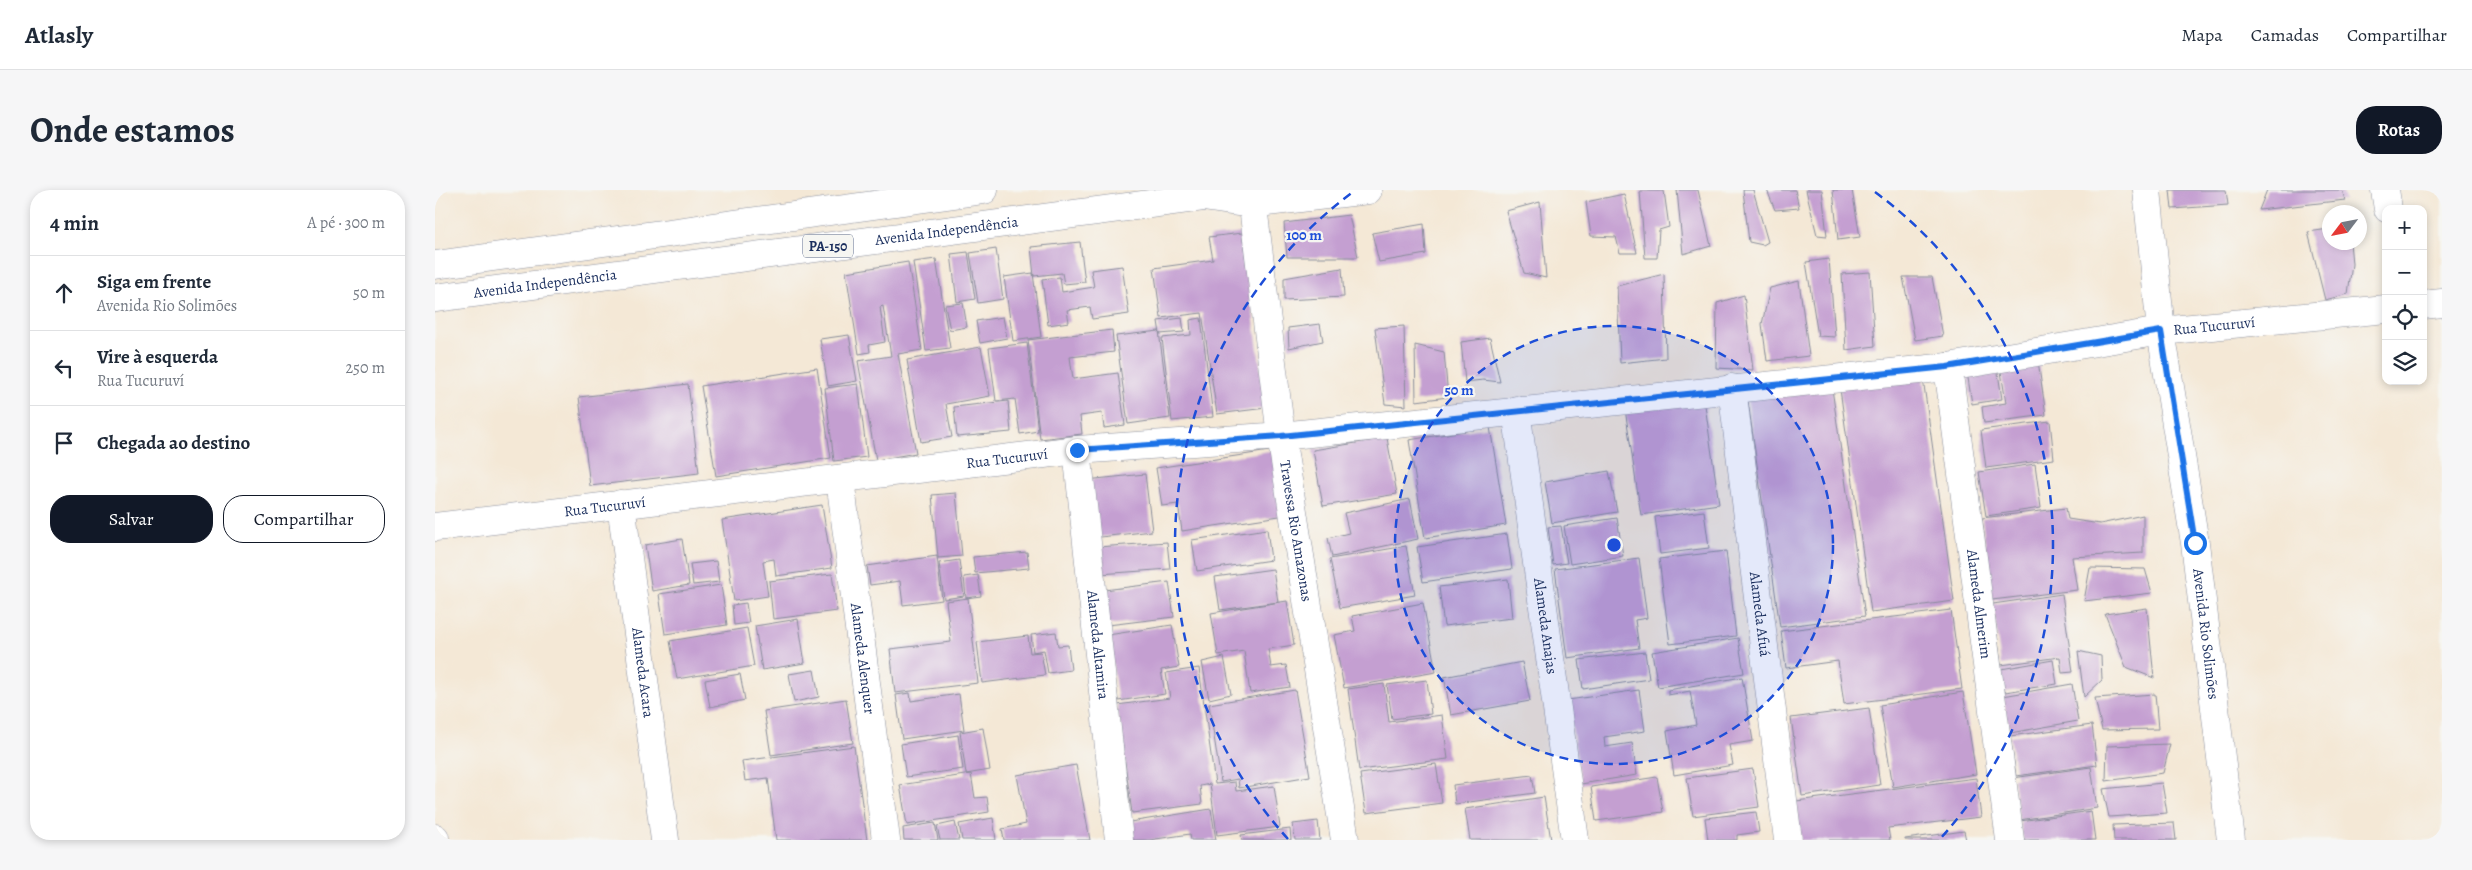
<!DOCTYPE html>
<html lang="pt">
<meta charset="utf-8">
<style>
:root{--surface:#fff;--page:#f6f6f7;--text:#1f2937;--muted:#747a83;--line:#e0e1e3;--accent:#111827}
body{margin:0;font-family:Alegreya,serif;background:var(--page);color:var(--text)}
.controls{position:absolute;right:15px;top:15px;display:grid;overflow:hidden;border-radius:10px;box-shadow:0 2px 8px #0003}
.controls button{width:45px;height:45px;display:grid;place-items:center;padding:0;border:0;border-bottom:1px solid var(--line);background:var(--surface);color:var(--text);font:25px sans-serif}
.compass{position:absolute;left:1887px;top:15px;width:45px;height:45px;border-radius:50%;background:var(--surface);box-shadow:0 2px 8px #0003;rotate:238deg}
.stop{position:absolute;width:15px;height:15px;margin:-11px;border:4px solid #1a73e8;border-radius:50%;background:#fff}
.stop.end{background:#1a73e8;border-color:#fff;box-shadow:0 1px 5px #0008}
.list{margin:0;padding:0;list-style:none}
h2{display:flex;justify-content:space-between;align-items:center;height:65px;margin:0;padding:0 20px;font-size:21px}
h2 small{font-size:16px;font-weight:400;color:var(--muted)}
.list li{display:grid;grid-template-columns:32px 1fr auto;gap:15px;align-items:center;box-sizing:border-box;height:75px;padding:0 20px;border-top:1px solid var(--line)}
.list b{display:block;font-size:19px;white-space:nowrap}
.list p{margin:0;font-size:16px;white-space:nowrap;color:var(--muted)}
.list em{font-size:16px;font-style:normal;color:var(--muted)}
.actions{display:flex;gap:10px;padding:15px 20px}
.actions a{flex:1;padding:11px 0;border:1px solid var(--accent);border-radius:20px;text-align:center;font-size:18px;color:var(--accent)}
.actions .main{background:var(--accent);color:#fff}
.icon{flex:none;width:28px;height:28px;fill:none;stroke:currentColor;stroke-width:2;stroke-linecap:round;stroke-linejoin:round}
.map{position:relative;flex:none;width:2007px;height:650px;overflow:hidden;border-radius:20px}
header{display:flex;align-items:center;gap:30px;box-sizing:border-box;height:70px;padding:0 25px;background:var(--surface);border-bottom:1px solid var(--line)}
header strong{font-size:24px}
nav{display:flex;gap:28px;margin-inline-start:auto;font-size:18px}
.intro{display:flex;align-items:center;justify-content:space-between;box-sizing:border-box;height:120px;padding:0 30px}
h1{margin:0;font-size:35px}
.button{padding:12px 22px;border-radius:20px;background:var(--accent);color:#fff;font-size:18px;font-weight:700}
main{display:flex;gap:30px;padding:0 30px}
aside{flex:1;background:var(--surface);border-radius:20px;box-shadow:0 2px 8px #0003}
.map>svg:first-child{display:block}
.building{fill:#c49fd1}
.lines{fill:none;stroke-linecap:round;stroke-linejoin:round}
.street-casing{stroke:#888c9a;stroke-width:29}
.secondary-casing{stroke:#888c9a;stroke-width:29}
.primary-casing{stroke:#888c9a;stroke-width:29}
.street{stroke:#fff;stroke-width:28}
.secondary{stroke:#fff;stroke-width:28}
.primary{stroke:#fff;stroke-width:28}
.route{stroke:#1a73e8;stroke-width:6}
.ring{fill:none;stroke:#1d4ed8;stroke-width:2.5;stroke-dasharray:9 6}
.labels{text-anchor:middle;stroke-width:4.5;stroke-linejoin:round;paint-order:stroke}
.shield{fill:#f6f6f2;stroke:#5d6b8a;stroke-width:1}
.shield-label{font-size:14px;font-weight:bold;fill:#1b2f5e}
.street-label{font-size:15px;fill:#1b2f5e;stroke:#f6f6f2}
.centre{fill:#1d4ed8;stroke:#f6f6f2;stroke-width:2.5}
.ring-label{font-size:15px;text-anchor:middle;font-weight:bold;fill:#1d4ed8;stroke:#f6f6f2;stroke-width:4.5;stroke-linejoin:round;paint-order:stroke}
</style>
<header>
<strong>Atlasly</strong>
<nav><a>Mapa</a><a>Camadas</a><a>Compartilhar</a></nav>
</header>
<div class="intro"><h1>Onde estamos</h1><a class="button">Rotas</a></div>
<main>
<aside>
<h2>4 min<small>A pé · 300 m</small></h2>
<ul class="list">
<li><svg class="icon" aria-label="ahead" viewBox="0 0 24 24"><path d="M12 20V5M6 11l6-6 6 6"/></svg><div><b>Siga em frente</b><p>Avenida Rio Solimões</p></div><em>50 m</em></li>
<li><svg class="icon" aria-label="left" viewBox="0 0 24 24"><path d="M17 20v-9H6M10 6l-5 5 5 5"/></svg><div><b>Vire à esquerda</b><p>Rua Tucuruví</p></div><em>250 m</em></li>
<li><svg class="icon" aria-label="arrive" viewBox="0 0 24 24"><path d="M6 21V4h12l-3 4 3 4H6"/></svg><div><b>Chegada ao destino</b></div></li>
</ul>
<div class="actions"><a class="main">Salvar</a><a>Compartilhar</a></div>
</aside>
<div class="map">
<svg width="2007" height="650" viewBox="0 0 2007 650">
<rect width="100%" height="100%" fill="#f6f6f2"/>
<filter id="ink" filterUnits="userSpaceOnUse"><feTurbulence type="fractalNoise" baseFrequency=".02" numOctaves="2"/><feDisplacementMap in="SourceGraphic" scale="10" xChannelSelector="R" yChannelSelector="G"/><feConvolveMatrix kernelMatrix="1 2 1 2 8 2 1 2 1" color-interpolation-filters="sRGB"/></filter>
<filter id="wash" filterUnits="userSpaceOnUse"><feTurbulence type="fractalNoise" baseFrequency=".0096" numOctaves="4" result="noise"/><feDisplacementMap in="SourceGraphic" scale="20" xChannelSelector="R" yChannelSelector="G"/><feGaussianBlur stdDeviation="1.12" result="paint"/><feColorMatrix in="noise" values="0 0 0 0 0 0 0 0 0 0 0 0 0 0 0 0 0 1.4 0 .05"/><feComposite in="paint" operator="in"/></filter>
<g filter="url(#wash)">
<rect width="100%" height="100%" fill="#f4e8d6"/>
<g id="blocks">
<path class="building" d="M 1242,0 L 1263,0 L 1276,56 L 1248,64 Z
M 1308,0 L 1318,0 L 1333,52 L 1328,55 L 1314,52 Z
M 1332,0 L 1360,0 L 1364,18 L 1340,20 Z
M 1371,0 L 1387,0 L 1392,46 L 1382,45 Z
M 1398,0 L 1417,0 L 1425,47 L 1403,50 Z
M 1735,0 L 1791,0 L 1793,15 L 1737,19 Z
M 1832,0 L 1907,0 L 1910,10 L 1824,20 Z
M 1205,1 L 1229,1 L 1234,37 L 1224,40 L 1222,68 L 1210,68 Z
M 1189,4 L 1202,63 L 1185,63 L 1181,47 L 1156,46 L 1151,12 Z
M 1105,12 L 1111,88 L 1089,83 L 1071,21 Z
M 914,25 L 923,67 L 852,67 L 849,33 Z
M 989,34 L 991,64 L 944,72 L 937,43 Z
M 1894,39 L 1894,52 L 1915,52 L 1917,74 L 1913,104 L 1890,110 L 1873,42 Z
M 807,43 L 831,218 L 782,224 L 767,123 L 726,128 L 719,78 L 778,70 L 774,47 Z
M 645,52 L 650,92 L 629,94 L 627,83 L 599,86 L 596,57 Z
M 561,59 L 568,109 L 543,113 L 535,63 Z
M 533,62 L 540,109 L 522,112 L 516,64 Z
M 501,69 L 515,158 L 491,161 L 478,72 Z
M 1394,69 L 1400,147 L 1383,146 L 1371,72 Z
M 473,72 L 487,160 L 463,164 L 481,263 L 441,270 L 423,171 L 456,166 L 448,116 L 445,117 L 450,152 L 434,155 L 435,162 L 424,164 L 411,82 Z
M 687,76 L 694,124 L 657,129 L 655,117 L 632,120 L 634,132 L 613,135 L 607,89 L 625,87 L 627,102 L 659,97 L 656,80 Z
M 907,78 L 909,107 L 849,110 L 849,88 Z
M 1435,82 L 1440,156 L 1411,160 L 1407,84 Z
M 598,83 L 606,147 L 578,151 L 569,87 Z
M 1229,84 L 1231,168 L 1185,173 L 1182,96 Z
M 1468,87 L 1497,87 L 1508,146 L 1480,150 Z
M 1364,91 L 1374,166 L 1332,171 L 1327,134 L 1335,98 Z
M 1309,105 L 1318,180 L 1281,178 L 1282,113 Z
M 528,113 L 532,137 L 515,140 L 510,115 Z
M 568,127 L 572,148 L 545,153 L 541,131 Z
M 747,128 L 749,142 L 725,144 L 723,131 Z
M 766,128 L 778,227 L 737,231 L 727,148 L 756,145 L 755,130 Z
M 885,134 L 888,151 L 854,158 L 853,138 Z
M 969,136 L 971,216 L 950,214 L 940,138 Z
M 677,140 L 679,162 L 635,167 L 638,189 L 683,183 L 690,235 L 669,238 L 667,223 L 645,226 L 647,244 L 605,249 L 593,150 Z
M 724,141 L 735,228 L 693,234 L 681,146 Z
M 414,145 L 422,191 L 393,196 L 385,149 Z
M 1055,148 L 1065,192 L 1048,190 L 1030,192 L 1026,152 Z
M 592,153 L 603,241 L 585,244 L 580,209 L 561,211 L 554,158 Z
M 980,155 L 1009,162 L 1013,207 L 981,211 Z
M 546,157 L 555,206 L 511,214 L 517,247 L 486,252 L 472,170 Z
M 1602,164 L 1611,225 L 1549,233 L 1547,217 L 1571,213 L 1564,169 Z
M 1561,170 L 1567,209 L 1537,214 L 1531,175 Z
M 382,178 L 396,268 L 281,286 L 266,196 Z
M 1487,181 L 1519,411 L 1436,422 L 1404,192 Z
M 1396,192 L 1430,426 L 1345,437 L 1312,204 Z
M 253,194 L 264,283 L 155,296 L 144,207 Z
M 423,194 L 432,267 L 399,271 L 390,198 Z
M 1269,208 L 1284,314 L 1206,325 L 1190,219 Z
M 573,211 L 576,242 L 522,247 L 519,217 Z
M 1615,231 L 1619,269 L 1551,278 L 1546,240 Z
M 1055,237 L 1071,335 L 990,348 L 974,250 Z
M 952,248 L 962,304 L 888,316 L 878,260 Z
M 841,260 L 851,325 L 747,341 L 743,314 L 727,316 L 721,278 Z
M 1600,274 L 1606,318 L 1551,326 L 1544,282 Z
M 1174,281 L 1182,322 L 1117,333 L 1110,292 Z
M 710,284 L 717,341 L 657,348 L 651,290 Z
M 521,303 L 527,366 L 503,368 L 497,305 Z
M 975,309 L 983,349 L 897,367 L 893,348 L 914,343 L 909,323 Z
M 387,315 L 397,378 L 341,386 L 339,369 L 328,371 L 333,406 L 299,411 L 287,330 Z
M 1631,318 L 1633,329 L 1665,334 L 1708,325 L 1708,363 L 1637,367 L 1642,400 L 1557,410 L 1547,328 Z
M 1269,321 L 1274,358 L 1225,364 L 1220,327 Z
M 1182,328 L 1188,366 L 1135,374 L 1129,336 Z
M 1126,336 L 1132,373 L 1118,375 L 1113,337 Z
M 832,339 L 836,370 L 762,381 L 757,350 Z
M 1072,344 L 1077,379 L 988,392 L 982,357 Z
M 247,349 L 254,395 L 217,401 L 210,355 Z
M 732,352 L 735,379 L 665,384 L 663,357 Z
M 971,356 L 980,405 L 905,418 L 895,369 Z
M 1291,361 L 1301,446 L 1235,454 L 1224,369 Z
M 592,362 L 594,378 L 540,383 L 538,367 Z
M 502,366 L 507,410 L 468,415 L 465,391 L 435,395 L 432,376 Z
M 1204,368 L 1212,428 L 1200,430 L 1204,458 L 1132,468 L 1120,379 Z
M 524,370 L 529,406 L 509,409 L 504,373 Z
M 281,371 L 284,392 L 258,395 L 255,374 Z
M 1655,378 L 1710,379 L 1717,403 L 1649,411 Z
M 838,379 L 843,412 L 785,420 L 780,387 Z
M 397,384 L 402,421 L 338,429 L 334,391 Z
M 543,385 L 546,406 L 531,408 L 529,387 Z
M 1073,389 L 1077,428 L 1009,436 L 1004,397 Z
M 734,392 L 739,427 L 673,435 L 669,400 Z
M 286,395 L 292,435 L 230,444 L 224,404 Z
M 1627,404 L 1638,482 L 1627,483 L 1625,467 L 1566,475 L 1558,414 Z
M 533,408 L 543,493 L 460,503 L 455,459 L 516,452 L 511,411 Z
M 852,411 L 859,455 L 833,459 L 836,477 L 851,475 L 855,497 L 815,503 L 809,461 L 783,465 L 776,423 Z
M 311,413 L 314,433 L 299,435 L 297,415 Z
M 988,413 L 1001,482 L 909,498 L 899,445 L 920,441 L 917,426 Z
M 1712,418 L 1719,488 L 1691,477 L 1670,424 Z
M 1516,420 L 1527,499 L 1409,514 L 1403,471 L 1351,478 L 1346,441 Z
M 363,429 L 370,473 L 327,480 L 320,436 Z
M 737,435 L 744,477 L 726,480 L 730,504 L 683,511 L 673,445 Z
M 312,438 L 319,476 L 242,489 L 235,451 Z
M 621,442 L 623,456 L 633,455 L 636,480 L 613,483 L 609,460 L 598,462 L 596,445 Z
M 593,446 L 595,463 L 606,462 L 610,485 L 547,493 L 542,452 Z
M 1303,448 L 1309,483 L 1223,497 L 1217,462 Z
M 1643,461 L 1666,466 L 1667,490 L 1649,507 Z
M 1210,462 L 1214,489 L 1148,499 L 1144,470 Z
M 789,467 L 796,504 L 774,509 L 767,472 Z
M 1618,470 L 1622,494 L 1570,502 L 1566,479 Z
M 1087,472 L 1095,511 L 1016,525 L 1009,487 Z
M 764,478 L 780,594 L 800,592 L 801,601 L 839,596 L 845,637 L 782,645 L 775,594 L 765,596 L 767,614 L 697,623 L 682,515 L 735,508 L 731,483 Z
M 379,480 L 384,507 L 359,512 L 354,484 Z
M 305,484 L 310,510 L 275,517 L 270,490 Z
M 1307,487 L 1318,551 L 1294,555 L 1298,575 L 1239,585 L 1232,541 L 1261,535 L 1255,501 L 1233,505 L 1233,500 Z
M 992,490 L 996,524 L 957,529 L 952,495 Z
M 949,494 L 954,532 L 1007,525 L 1013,569 L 924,580 L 913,499 Z
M 1637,494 L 1643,531 L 1575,543 L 1568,506 Z
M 860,500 L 875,586 L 804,598 L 803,589 L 786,592 L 774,514 Z
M 1204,500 L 1210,541 L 1169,547 L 1170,557 L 1197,553 L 1202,585 L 1146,594 L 1133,510 Z
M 1528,502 L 1541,584 L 1458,597 L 1445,515 Z
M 475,503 L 476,511 L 524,504 L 529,540 L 467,549 L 461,505 Z
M 1720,504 L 1723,539 L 1667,540 L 1660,508 Z
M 411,509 L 418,553 L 336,565 L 329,521 Z
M 1434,518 L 1445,595 L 1367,606 L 1356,528 Z
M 1657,535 L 1662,575 L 1581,586 L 1575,546 Z
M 548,538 L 555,580 L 531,584 L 525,542 Z
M 523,545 L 528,579 L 471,587 L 466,554 Z
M 1735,554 L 1728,583 L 1671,591 L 1672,556 Z
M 419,556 L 432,650 L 341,650 L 333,588 L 310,591 L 307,571 Z
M 1001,574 L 1007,613 L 931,623 L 925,584 Z
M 641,575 L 655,650 L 569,650 L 567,639 L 591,634 L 582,585 Z
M 1656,577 L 1662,618 L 1584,630 L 1578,588 Z
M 1318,579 L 1324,617 L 1258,626 L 1252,588 Z
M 536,584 L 540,608 L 552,607 L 554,622 L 472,635 L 465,595 Z
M 1097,585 L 1100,603 L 1020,614 L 1018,595 Z
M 1222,587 L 1228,622 L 1161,631 L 1156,597 Z
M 1541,588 L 1546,627 L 1453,638 L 1455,650 L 1366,650 L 1361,611 Z
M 1727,593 L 1732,623 L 1674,627 L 1668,599 Z
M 1109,607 L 1116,650 L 1035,650 L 1030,619 Z
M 776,619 L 781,650 L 756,650 L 755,644 L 714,650 L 698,650 L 695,632 Z
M 1656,621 L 1660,650 L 1588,650 L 1585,631 Z
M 1321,622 L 1324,642 L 1302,645 L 1302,650 L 1273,650 L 1270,628 Z
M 558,628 L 561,650 L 527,650 L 524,634 Z
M 883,631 L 885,650 L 860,650 L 858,634 Z
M 520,632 L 524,650 L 505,650 L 502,636 Z
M 500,633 L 503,650 L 469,650 L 468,638 Z
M 1739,633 L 1741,650 L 1679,650 L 1678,635 Z
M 855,639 L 856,650 L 807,650 L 806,645 Z
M 1529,641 L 1531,650 L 1470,650 L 1470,649 Z"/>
</g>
</g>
<g filter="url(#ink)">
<use href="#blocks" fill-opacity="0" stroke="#888c9a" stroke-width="1"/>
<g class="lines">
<defs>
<g id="street">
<path id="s1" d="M 816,0 L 846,246 L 910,650"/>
<path d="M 1950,0 L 1953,19"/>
<path d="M 768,7 L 816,14 L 933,0"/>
<path d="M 1988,115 L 2007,113"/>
<path id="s2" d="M 1513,177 L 1575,650"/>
<path id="s3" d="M 1297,198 L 1353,650"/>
<path id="s4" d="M 1081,220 L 1140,650"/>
<path id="s5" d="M 642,260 L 684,650"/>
<path id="s6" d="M 405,289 L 451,650"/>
<path id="s7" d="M 186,314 L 230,650"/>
<path id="s8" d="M 0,337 L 642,260 L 846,246 L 1513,177 L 1726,141 L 1951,119"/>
<path d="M 0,648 L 0,650"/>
</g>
<g id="secondary">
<path id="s9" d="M 1712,0 L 1726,141 L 1760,353 L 1796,650"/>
</g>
<g id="primary">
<path d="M 0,75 L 549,0"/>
<path id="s10" d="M 0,108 L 768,7 L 785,0"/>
</g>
</defs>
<use href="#street" class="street-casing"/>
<use href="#secondary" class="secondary-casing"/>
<use href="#primary" class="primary-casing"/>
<use href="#street" class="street"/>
<use href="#secondary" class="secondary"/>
<use href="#primary" class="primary"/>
</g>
</g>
<g class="lines" filter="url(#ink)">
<path class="route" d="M 642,260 L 846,246 L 1512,177 L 1726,141 L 1760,353"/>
</g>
<circle cx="1179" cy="355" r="219" fill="#1d4ed8" fill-opacity=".12"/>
<g class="ring">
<circle cx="1179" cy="355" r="219"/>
<path d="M853 649A439 439 0 0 1 918 2M1440 2A439 439 0 0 1 1505 649"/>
</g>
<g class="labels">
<rect class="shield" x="368" y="44.5" width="50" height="23" rx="4"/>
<g class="shield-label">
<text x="393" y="61">PA-150</text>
</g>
<g class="street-label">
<text dy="5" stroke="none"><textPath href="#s10" startOffset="516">Avenida Independência</textPath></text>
<text dy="5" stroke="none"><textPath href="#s10" startOffset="111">Avenida Independência</textPath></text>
<text dy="5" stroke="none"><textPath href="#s8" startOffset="1791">Rua Tucuruví</textPath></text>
<text dy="5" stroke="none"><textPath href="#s8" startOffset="576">Rua Tucuruví</textPath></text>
<text dy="5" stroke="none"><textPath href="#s8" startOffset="171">Rua Tucuruví</textPath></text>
<text dy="5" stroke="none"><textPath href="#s1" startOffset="344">Travessa Rio Amazonas</textPath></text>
<text dy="5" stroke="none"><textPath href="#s2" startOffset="239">Alameda Almerim</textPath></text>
<text dy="5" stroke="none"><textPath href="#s3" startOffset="228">Alameda Afuá</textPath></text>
<text dy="5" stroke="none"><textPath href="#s4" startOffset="218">Alameda Anajas</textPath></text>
<text dy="5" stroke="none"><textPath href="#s9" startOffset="448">Avenida Rio Solimões</textPath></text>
<text dy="5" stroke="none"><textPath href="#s5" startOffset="196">Alameda Altamira</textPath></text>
<text dy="5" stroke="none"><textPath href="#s6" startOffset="181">Alameda Alenquer</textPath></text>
<text dy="5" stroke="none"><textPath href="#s7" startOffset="170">Alameda Acara</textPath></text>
</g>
</g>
<circle cx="1179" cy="355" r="8" class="centre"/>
<g class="ring-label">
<text x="869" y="50">100 m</text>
<text x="1024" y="205">50 m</text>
</g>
</svg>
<div class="controls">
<button>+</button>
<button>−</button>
<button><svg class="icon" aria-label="locate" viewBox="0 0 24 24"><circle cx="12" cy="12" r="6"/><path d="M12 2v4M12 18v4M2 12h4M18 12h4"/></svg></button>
<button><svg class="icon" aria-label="layers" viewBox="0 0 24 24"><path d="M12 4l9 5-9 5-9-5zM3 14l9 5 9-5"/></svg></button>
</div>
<svg class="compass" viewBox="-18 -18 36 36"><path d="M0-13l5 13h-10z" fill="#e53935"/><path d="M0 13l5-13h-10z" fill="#747a83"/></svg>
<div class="stop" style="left:1760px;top:353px"></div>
<div class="stop end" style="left:642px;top:260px"></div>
</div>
</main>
